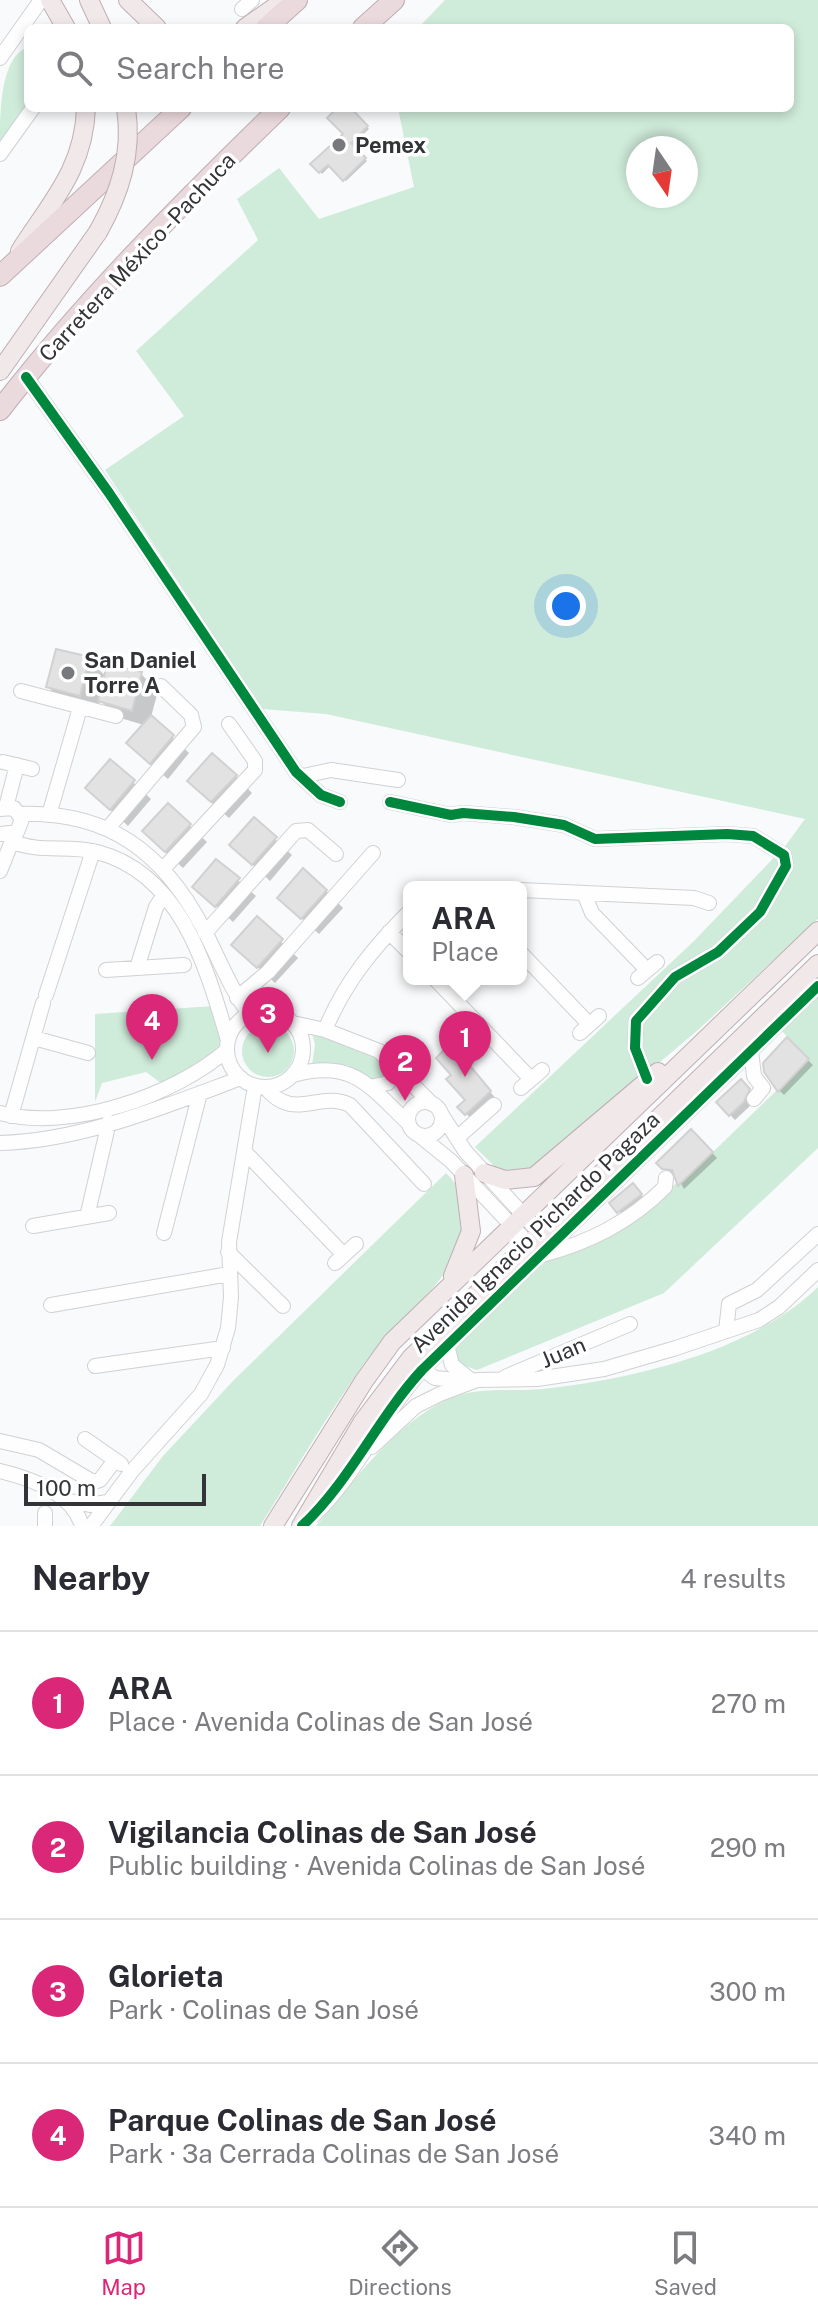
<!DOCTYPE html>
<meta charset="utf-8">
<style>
:root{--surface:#fff;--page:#f7f7f7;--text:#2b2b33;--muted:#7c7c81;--line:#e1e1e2;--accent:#db2777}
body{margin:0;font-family:"Public Sans",sans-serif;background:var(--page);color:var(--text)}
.compass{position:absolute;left:626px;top:136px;width:72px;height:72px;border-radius:50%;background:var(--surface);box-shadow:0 4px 12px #0003;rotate:167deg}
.scale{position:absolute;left:24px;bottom:20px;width:182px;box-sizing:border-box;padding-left:8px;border:4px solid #333437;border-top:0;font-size:22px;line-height:28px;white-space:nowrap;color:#333437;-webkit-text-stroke:6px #fff;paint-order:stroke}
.you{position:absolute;left:566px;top:606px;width:28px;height:28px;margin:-20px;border:6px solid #fff;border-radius:50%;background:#1a73e8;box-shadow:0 0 0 12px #1a73e833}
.badge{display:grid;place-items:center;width:52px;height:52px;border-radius:50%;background:var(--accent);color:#fff;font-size:26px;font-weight:700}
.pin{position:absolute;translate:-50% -66px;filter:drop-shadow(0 2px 4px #0008)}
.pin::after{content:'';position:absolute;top:42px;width:28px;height:24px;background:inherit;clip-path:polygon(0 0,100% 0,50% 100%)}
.popup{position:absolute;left:403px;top:881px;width:124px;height:104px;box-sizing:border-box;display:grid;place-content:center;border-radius:12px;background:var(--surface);filter:drop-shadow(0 2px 6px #0005);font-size:26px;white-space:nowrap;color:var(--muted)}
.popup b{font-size:30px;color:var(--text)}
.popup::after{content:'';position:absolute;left:50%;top:100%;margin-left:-16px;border:16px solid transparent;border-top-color:var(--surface)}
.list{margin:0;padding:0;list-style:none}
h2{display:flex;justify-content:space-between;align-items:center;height:104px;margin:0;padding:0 32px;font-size:34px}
h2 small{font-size:26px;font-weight:400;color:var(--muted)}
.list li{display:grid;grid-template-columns:52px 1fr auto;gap:24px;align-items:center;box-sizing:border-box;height:144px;padding:0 32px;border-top:2px solid var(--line)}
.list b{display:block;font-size:30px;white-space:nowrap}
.list p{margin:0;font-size:26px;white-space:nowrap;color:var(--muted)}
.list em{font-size:26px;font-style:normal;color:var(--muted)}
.icon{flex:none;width:44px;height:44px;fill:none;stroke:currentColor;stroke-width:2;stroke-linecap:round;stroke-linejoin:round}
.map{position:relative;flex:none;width:818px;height:1526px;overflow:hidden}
.search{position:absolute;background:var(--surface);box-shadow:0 4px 12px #0003;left:24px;right:24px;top:24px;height:88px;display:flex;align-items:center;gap:20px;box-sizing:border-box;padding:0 28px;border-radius:12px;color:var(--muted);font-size:30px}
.sheet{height:680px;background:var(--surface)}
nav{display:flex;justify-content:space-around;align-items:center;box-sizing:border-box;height:112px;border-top:2px solid var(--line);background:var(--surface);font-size:22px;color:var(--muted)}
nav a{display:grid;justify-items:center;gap:4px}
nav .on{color:var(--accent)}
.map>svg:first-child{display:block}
.green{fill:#cfebda;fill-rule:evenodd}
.shadow{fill:#0003}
.building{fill:#e2e2e2;stroke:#d2d1d2;stroke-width:2}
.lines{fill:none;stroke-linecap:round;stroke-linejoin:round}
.minor-casing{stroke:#cfd1d3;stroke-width:16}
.major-casing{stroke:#bfafb3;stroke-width:20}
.highway-casing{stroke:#bfafb3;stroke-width:22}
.minor{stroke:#fefeff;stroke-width:14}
.major{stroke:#f1e8ea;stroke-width:18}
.highway{stroke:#ead9dd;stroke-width:20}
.major-bridge-casing{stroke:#bfafb3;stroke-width:20;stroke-linecap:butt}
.major-bridge{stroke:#f1e8ea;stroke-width:18}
.cycleway-casing{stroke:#fff;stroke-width:15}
.cycleway{stroke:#00873e;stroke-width:10}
.poi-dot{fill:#78797c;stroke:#fff;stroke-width:3}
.labels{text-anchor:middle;stroke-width:7;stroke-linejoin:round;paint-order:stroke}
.poi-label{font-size:22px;font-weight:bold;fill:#333437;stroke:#fff;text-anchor:start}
.street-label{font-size:22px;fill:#333437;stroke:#fff}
</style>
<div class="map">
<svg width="818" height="1526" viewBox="0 0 818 1526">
<rect width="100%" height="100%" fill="#f8fafc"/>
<path class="green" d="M 445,0 L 818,0 L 818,919 L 698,1030 L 528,1173 L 499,1171 L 475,1147 L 694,941 L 786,845 L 805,819 L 326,714 L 262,709 L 105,470 L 184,416 L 136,351 L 258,240 L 237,199 L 279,168 L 319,219 L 414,187 L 398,108 L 790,108 L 790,28 L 418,28 ZM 638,148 L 686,148 L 686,196 L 638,196 Z
M 26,48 L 28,107 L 4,141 L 0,141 C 0,114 0,59 26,48 Z
M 818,994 L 818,1148 L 664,1293 L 477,1370 L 459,1364 L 455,1345 L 546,1261 L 627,1225 L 713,1152 L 809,1059 L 782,1031 Z
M 214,1006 L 223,1038 L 221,1051 L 196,1069 L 161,1083 L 146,1072 L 102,1083 L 95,1102 L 95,1014 Z
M242 1051a26 26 0 1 1 52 0a26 26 0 1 1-52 0Z
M 312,1032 L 387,1063 L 391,1077 L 375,1081 L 347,1065 L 312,1065 L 315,1045 Z
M 446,1173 C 465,1190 469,1216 462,1240 C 447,1286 392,1326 363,1365 C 326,1417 294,1472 260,1526 L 110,1526 L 163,1456 L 234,1380 Z
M 818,1287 L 818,1526 L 316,1526 C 354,1481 392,1427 446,1400 C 474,1386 512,1392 542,1389 C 633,1379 751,1352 818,1287 Z"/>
<path class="shadow" d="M 339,108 L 358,108 L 353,113 L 369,129 L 351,146 L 367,161 L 346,181 L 331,165 L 322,174 L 313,164 L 345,134 Z
M 89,659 L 106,677 L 141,674 L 158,691 L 151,717 L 189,753 L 168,779 L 145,760 L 144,725 L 117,717 L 100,700 L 97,712 L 65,704 L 48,687 Z
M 110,761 L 151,799 L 128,826 L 104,804 Z
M 236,776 L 252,793 L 229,818 L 206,798 Z
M 168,805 L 207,842 L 183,868 L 161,848 Z
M 254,820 L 292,855 L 270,881 L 232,845 Z
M 217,862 L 256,896 L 233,922 L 212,903 Z
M 326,891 L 343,908 L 319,934 L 297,914 Z
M 257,919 L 298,958 L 275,983 L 251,961 Z
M 787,1040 L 813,1065 L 784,1095 L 779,1090 Z
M 459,1054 L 497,1100 L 474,1122 L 460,1107 L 468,1100 L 454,1075 Z
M 741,1082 L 754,1095 L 749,1107 L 735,1120 L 718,1102 Z
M 691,1131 L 717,1158 L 684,1189 L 676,1174 L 669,1173 L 659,1163 Z
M 633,1186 L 646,1200 L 624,1216 L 612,1204 Z"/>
<path class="building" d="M 337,108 L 351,108 L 368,126 L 351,143 L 366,158 L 343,181 L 328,165 L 319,173 L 310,164 L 343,134 L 327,118 Z
M 56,649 L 90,657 L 80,696 L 46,687 Z
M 107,664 L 142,672 L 132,711 L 98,701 Z
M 151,715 L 174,735 L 150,764 L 126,743 Z
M 212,753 L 237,775 L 211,802 L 187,781 Z
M 110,759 L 135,780 L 110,810 L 85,788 Z
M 168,803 L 191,824 L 165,852 L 142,831 Z
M 254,817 L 277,837 L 252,865 L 229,845 Z
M 216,859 L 240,878 L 215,907 L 192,887 Z
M 303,868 L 327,890 L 301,919 L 277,898 Z
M 257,916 L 283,939 L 257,968 L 231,945 Z
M 787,1037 L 809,1059 L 778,1092 L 764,1072 L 763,1063 Z
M 451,1043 L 491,1091 L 465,1115 L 457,1107 L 465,1100 L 446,1079 L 451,1075 L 436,1058 Z
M 741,1079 L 750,1089 L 744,1102 L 729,1116 L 716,1102 Z
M 691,1129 L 713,1152 L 678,1186 L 672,1170 L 662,1169 L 656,1163 Z
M 633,1183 L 642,1194 L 617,1213 L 609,1203 Z"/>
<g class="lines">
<defs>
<path id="minor" d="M 242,9 L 252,0
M 0,58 L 41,0
M 0,154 L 33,108
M 26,377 L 109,493 L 296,772 L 321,795 L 340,802
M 21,691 L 116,716
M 3,762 L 32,769
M 303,776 L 331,770 L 398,780
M 390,802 L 451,815 L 463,813 L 514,817 L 564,825 L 595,839 L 727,834 L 753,836 L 784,855 L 786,866 L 760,912 L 718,952 L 675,977 L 636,1021 L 635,1048 L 647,1079
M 6,807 L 17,765
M 0,809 L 14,808 L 22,819 L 17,832 L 2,834
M 20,814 C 108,811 163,852 203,928 C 219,958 229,987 250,1015
M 49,815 L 80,708
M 109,827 L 194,727 L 191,715 L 161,686
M 9,836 L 12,841 C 39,854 68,844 97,852 C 181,874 206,966 228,1040
M 163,869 L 255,770 L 255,761 L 229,724
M 0,871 L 12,841
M 521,890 L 694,898 L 709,903
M 584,893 L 592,913 L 647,970
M 389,932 L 409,952
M 205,933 L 296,831 L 308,830 L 336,854
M 521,953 L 589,1024
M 137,968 L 156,907 L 164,895
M 106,970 L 184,965
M 638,978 L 657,962
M 435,979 L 531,1079
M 46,995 L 93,851
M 237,998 L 268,972 L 373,853
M227 1049a38 38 0 1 1 76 0a38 38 0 1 1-76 0Z
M 293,1023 L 325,1030 L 379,1051 L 432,1104
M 325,1030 C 345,982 373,948 409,912
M 580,1033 L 599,1016
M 34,1038 L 88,1053
M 751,1051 L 754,1076 L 763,1088 L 754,1099
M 293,1075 C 351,1059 368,1084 407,1122
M 265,1087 C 294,1123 318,1090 350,1105 L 424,1184
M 370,1087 L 388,1083 L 398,1067
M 521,1088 L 542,1070
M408 1119a17 17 0 1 1 34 0a17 17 0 1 1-34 0Z
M 440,1112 L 465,1151 L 539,1232
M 0,1113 C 69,1132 174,1096 227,1050
M 11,1116 L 43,1003
M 419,1135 L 451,1161 L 528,1243
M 457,1138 L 494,1105
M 0,1143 C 82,1141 165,1106 241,1078
M 244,1151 L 344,1255
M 87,1217 L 109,1122
M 33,1226 L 109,1213
M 164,1233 L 200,1093
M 228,1252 L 283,1306
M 542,1255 C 590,1242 630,1222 665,1187 L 666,1178
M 335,1263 L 356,1244
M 51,1305 L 229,1274
M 726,1331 L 729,1304 L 757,1290 L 818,1234
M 447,1345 L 452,1365 L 472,1381
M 95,1366 L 223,1348
M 418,1366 L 435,1378 L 468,1381
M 505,1377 L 630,1324
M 85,1439 L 121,1464
M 0,1441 L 39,1450 L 93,1482 L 100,1480 L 115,1460
M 372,1447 L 416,1406 L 440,1394 L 477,1380 L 537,1379 L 604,1369 L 676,1348 L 759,1320 L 779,1307 L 818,1270
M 0,1471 C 29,1478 73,1493 82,1526
M 65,1500 L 90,1505 L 107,1502
M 314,1515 C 358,1473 381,1415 422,1370 L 818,986
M 45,1526 L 45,1513
M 91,1526 L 132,1471 L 201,1394 L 217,1365 L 228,1328 L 231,1297 L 229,1242 L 255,1086"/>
<path id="major" d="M 50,0 L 66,28
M 89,0 L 102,28
M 128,0 L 157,28
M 245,28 L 285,0
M 20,251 C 51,202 84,169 86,108
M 0,371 L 98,232
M 484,1173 L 505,1180 L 534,1177 L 658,1072
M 453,1276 L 471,1231 L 464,1175
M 273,1526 L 364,1381 L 392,1342 L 818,931
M 301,1526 L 362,1423 L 411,1358 L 818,964"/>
<path id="highway" d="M 266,28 L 297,0
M 363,28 L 394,0
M 0,276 L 181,108
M 0,410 C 84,301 181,204 280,108"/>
</defs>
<use href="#minor" class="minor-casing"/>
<use href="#major" class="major-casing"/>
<use href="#highway" class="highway-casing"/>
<use href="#minor" class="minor"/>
<use href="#major" class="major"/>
<use href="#highway" class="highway"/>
<defs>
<path id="major-bridge" d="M 98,232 C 120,193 133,153 126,108"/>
</defs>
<use href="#major-bridge" class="major-bridge-casing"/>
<use href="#major-bridge" class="major-bridge"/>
<defs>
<path id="cycleway" d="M 26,377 L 109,493 L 296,772 L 321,795 L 340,802
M 390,802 L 451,815 L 463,813 L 514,817 L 564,825 L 595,839 L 727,834 L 753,836 L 784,855 L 786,866 L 760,912 L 718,952 L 675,977 L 636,1021 L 635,1048 L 647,1079
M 302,1526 C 351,1480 377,1419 422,1370 L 818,986"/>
</defs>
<use href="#cycleway" class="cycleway-casing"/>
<use href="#cycleway" class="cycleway"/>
</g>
<g class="poi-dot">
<circle cx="339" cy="145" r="8"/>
<circle cx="68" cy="673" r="8"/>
</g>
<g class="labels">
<g class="poi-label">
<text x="355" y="153">Pemex</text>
<text x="84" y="668">San Daniel<tspan x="84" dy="25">Torre A</tspan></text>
</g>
<g class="street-label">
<text transform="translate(137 257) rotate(-47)" y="8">Carretera México - Pachuca</text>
<text transform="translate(535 1232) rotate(-44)" y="8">Avenida Ignacio Pichardo Pagaza</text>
<text transform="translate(563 1352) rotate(-23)" y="8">Juan</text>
</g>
</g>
</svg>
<svg class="compass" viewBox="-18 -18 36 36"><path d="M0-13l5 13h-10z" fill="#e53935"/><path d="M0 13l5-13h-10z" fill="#7c7c81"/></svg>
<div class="scale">100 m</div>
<div class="you"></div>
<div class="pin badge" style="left:465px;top:1077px">1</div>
<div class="popup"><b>ARA</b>Place</div>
<div class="pin badge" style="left:405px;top:1101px">2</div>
<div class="pin badge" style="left:268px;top:1053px">3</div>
<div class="pin badge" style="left:152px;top:1060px">4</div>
<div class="search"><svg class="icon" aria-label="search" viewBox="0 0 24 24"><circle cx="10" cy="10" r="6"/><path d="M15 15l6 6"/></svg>Search here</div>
</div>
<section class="sheet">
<h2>Nearby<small>4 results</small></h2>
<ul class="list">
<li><span class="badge">1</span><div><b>ARA</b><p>Place · Avenida Colinas de San José</p></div><em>270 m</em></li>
<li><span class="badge">2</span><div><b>Vigilancia Colinas de San José</b><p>Public building · Avenida Colinas de San José</p></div><em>290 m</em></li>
<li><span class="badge">3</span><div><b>Glorieta</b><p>Park · Colinas de San José</p></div><em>300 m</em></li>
<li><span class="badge">4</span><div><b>Parque Colinas de San José</b><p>Park · 3a Cerrada Colinas de San José</p></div><em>340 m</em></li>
</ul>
</section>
<nav>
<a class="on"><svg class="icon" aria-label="map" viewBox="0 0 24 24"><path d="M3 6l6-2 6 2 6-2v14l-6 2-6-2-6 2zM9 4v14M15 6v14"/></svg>Map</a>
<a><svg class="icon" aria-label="directions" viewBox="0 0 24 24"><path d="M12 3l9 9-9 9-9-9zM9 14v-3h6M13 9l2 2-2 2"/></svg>Directions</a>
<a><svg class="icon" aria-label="saved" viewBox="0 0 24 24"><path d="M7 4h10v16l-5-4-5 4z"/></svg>Saved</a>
</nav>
